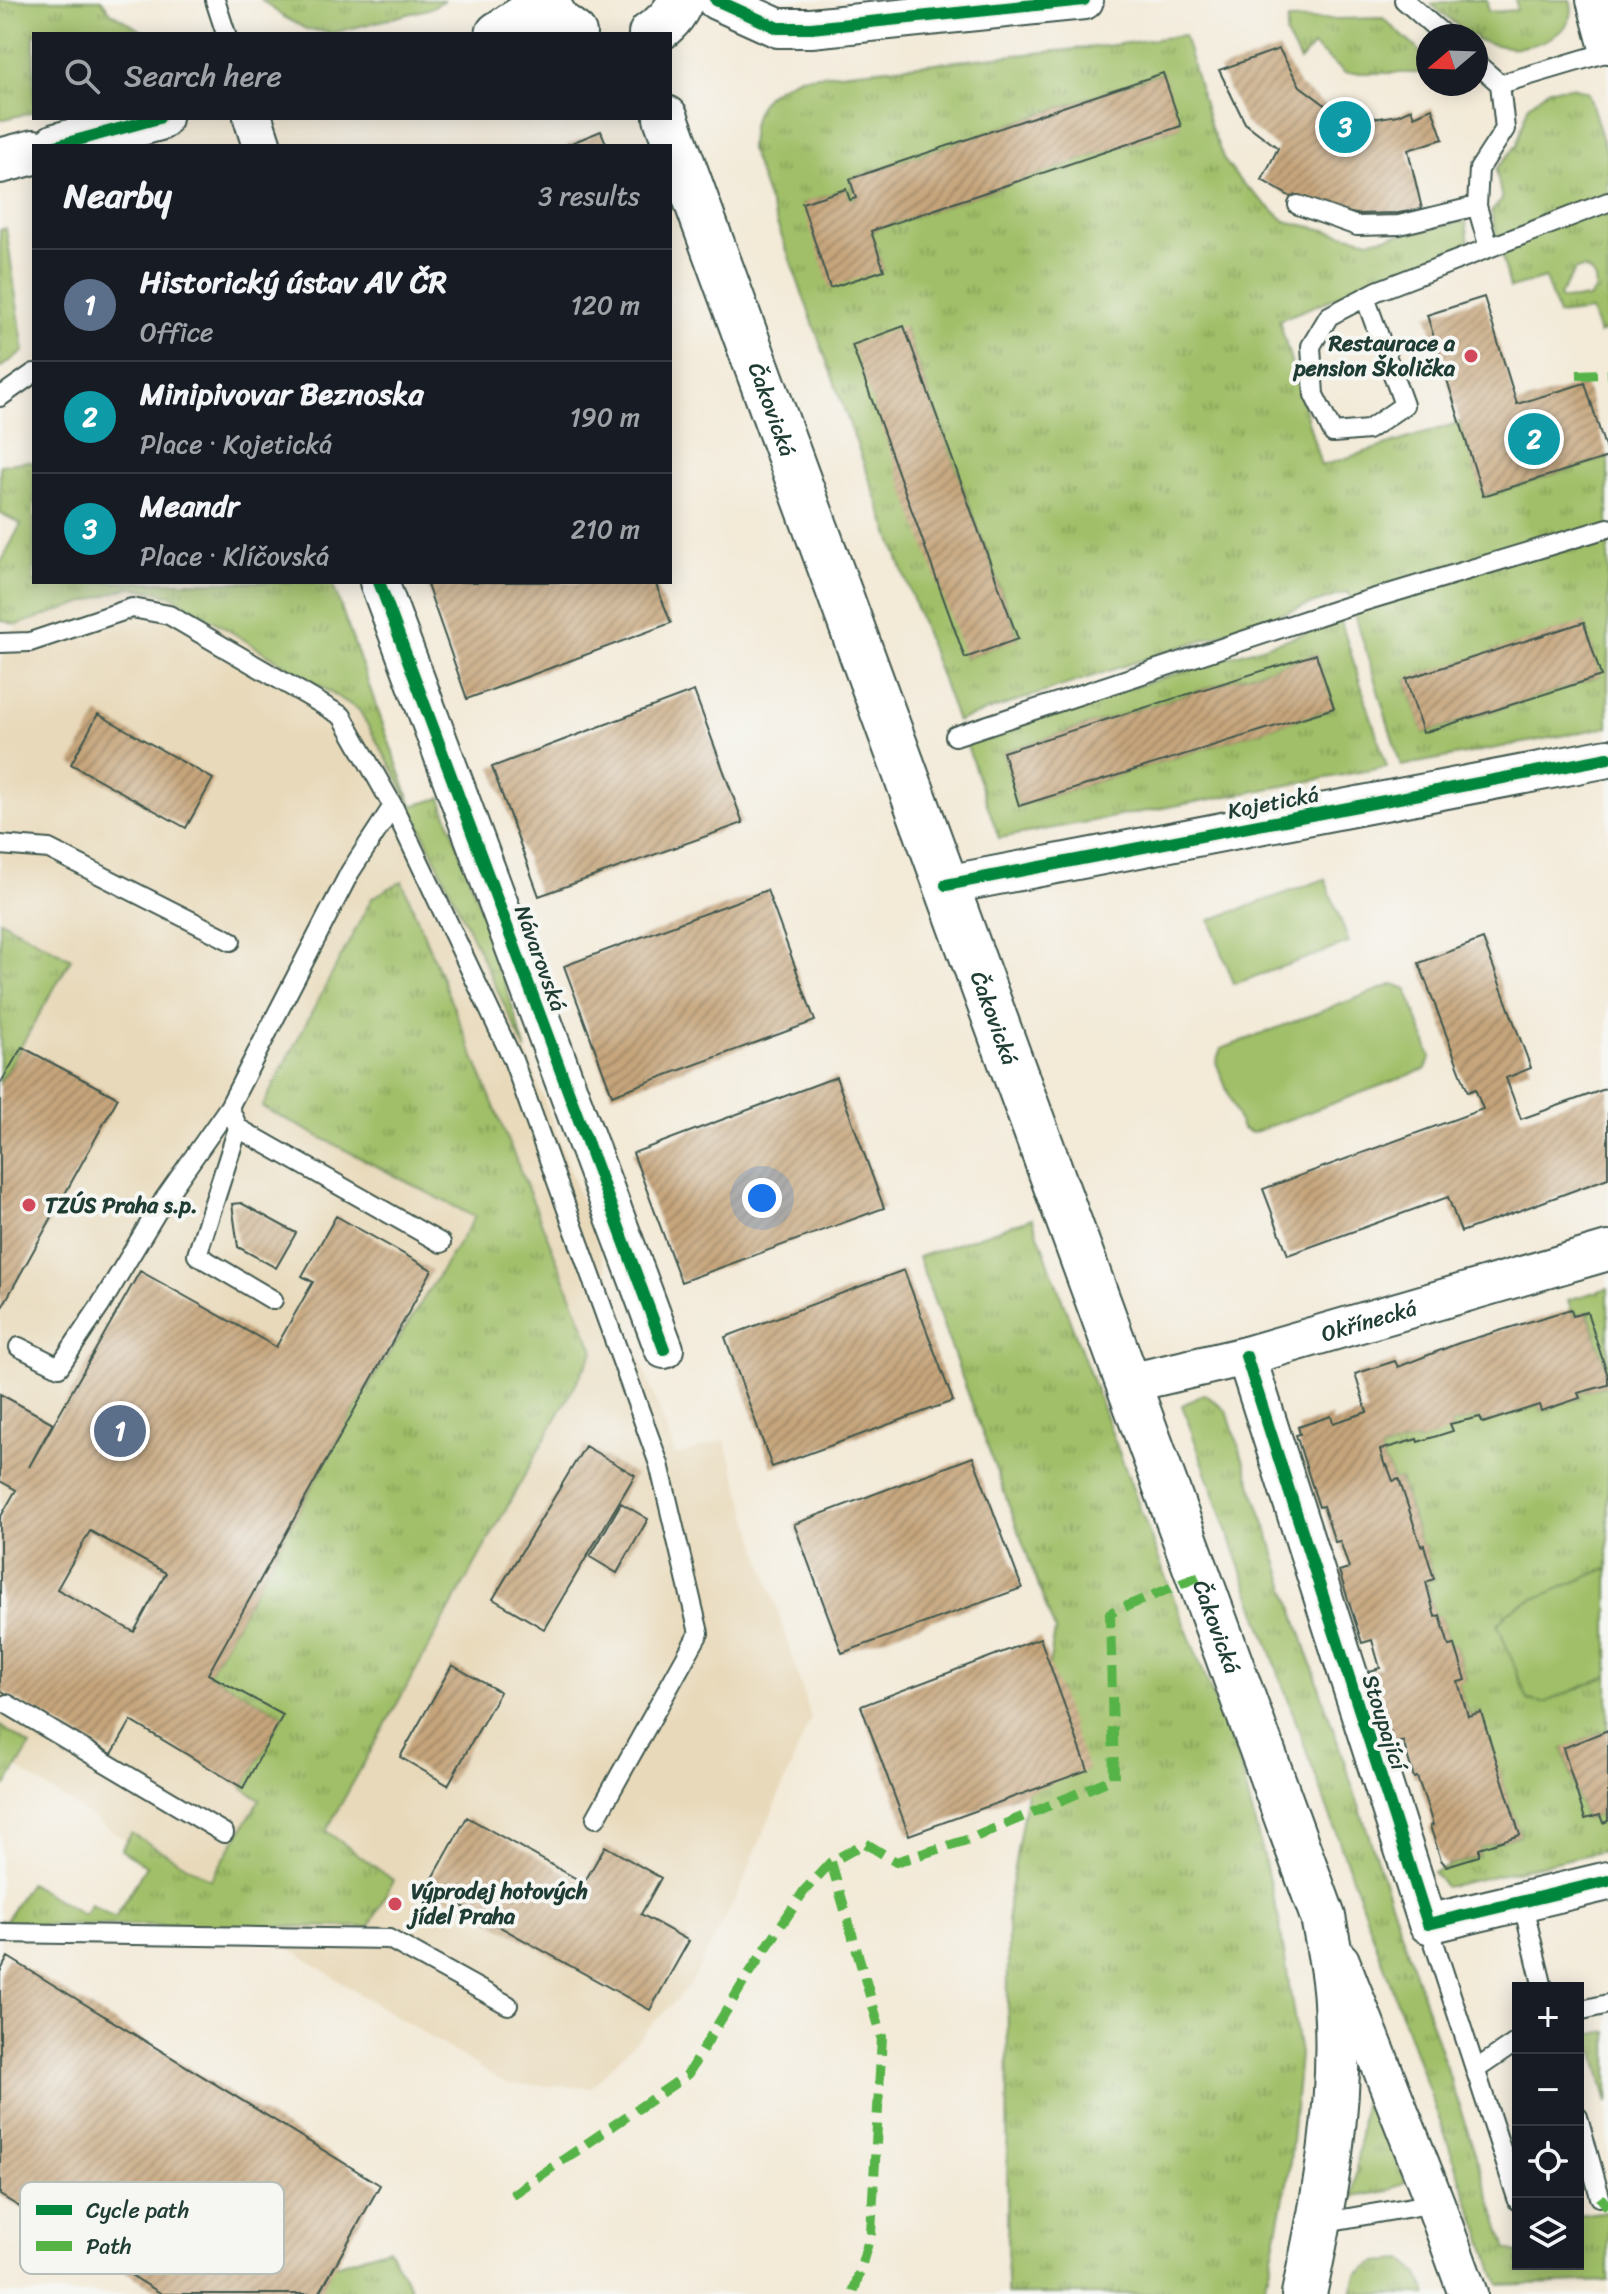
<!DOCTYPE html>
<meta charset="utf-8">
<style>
:root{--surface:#171b24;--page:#242831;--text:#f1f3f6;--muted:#9ea1a6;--line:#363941;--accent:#0b8043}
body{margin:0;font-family:Sriracha,sans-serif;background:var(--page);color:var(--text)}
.controls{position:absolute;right:24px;bottom:24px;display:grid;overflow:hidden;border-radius:0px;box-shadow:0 4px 20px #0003}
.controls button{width:72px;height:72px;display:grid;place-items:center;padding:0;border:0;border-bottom:2px solid var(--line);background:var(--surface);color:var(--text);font:40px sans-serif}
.compass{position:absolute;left:1416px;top:24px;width:72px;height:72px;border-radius:50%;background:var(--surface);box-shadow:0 4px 20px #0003;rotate:251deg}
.you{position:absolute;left:762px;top:1198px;width:28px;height:28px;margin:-20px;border:6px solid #fff;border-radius:50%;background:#1a73e8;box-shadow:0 0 0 12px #1a73e833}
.badge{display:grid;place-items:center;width:52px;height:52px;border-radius:50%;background:var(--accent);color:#fff;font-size:26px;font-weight:700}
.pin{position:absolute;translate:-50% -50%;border:4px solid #fff;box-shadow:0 2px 8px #0006}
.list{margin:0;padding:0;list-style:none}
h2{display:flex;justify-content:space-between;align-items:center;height:104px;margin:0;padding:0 32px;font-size:34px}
h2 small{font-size:26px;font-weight:400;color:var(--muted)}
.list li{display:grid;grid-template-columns:52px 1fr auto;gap:24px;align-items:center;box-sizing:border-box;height:112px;padding:0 32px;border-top:2px solid var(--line)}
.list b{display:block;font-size:30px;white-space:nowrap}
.list p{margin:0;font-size:26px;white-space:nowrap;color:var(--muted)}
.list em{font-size:26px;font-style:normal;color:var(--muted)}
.icon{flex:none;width:44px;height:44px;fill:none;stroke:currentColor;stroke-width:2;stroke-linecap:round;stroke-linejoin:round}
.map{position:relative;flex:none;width:1608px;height:2294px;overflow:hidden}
.search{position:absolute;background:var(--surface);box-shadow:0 4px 20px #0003;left:32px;top:32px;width:640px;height:88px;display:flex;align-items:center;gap:20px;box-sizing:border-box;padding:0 28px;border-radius:0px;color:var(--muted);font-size:30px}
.panel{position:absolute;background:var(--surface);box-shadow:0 4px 20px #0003;left:32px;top:144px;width:640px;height:440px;border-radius:0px}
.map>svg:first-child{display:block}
.built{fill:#e8d9ba}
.grass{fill:url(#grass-tufts);stroke:#607e4e;stroke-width:2;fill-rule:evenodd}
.garden{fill:#a0bf68;stroke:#607e4e;stroke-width:2}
.building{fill:url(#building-hatch);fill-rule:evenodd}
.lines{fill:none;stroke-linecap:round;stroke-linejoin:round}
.service-casing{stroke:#3f574d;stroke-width:22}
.minor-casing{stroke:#3f574d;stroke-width:42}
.tertiary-casing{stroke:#3f574d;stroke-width:48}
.secondary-casing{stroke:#3f574d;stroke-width:48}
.service{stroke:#fff;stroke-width:18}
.minor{stroke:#fff;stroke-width:38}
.tertiary{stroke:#fff;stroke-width:44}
.secondary{stroke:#fff;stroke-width:44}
.quiet{stroke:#55b346;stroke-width:10;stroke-dasharray:20 10;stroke-linecap:butt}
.cycleway-casing{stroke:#f6f6f2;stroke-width:17}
.cycleway{stroke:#00873e;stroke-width:12}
.poi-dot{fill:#d1495b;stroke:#f6f6f2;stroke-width:3}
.labels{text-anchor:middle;stroke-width:8;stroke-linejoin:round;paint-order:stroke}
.poi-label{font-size:22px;font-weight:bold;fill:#1f3d34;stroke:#f6f6f2;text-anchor:start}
.street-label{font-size:22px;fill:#1f3d34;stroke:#f6f6f2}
.key{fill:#f6f6f2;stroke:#b6beb9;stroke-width:2}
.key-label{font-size:22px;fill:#1f3d34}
</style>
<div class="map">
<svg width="1608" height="2294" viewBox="0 0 1608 2294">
<defs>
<pattern id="grass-tufts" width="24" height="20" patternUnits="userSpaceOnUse" patternTransform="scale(2)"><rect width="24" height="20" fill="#a0bf68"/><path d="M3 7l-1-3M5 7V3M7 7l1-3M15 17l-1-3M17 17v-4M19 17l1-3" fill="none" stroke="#829c56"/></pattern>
<pattern id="building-hatch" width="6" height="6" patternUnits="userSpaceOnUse" patternTransform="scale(2)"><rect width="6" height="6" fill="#c6a57c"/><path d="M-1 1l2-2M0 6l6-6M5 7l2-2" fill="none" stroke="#a08866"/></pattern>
</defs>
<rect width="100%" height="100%" fill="#f6f6f2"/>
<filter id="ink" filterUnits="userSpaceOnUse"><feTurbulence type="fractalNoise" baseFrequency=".0125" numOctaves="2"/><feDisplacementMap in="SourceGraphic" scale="16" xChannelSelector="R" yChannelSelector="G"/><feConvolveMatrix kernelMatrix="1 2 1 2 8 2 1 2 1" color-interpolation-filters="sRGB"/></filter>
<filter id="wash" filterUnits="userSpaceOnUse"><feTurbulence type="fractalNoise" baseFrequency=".006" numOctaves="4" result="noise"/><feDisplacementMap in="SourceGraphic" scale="32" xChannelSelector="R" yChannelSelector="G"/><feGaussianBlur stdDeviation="1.8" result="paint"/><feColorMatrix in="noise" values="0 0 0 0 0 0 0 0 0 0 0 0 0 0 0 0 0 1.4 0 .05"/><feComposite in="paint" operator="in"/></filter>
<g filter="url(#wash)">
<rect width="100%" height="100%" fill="#f3ead8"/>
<path class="built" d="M 130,587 L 171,596 L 359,710 L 397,777 L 526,1051 L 676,1456 L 725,1440 L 811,1718 L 739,1892 L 690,1985 L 591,2088 L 507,2084 L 356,1992 L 0,1757 L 0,662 L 17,625 Z"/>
<path class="grass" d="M 0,0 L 101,0 L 112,13 L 147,34 L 34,34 L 34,112 L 0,120 Z
M 262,0 L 445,0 L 428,9 L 333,33 L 306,29 L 282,16 Z
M 1460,0 L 1487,0 L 1488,12 L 1517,10 L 1516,0 L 1570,0 C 1582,31 1534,50 1508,47 C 1498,46 1487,42 1476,40 L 1476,36 L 1470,36 L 1431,4 Z
M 1383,18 L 1428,59 L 1428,70 L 1417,73 L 1345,73 L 1313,46 L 1300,61 L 1286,35 L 1288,20 Z
M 1184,35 L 1211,128 L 1224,160 L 1240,181 L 1285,221 L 1370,240 L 1466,221 L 1469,244 L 1279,320 L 1321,466 L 1460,422 L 1484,496 L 1608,457 L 1608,727 L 1401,766 L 1348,592 L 957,721 L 750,149 C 752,106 760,94 800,77 L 1105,46 ZM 1162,73 L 1180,126 L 868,232 L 871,232 L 883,269 L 802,204 L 845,189 L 850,200 L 856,198 L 850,179 ZM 904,326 L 1018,638 L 966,658 L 965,658 ZM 1584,623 L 1600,676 L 1424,733 L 1406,680 Z
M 1572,87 L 1588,92 L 1608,157 L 1608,330 L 1599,334 L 1591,311 L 1558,315 L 1545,278 L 1510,288 L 1491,212 L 1502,200 L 1496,169 L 1517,145 L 1528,106 L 1549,89 ZM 1584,268 C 1594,273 1597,280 1595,291 L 1589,298 L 1561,300 L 1559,296 L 1575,270 Z
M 28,461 L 34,463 L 34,582 L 332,582 L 412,806 L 441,798 L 494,947 L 526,1051 L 397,777 L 359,710 L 171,595 L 130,587 L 17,625 L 0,620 L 0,564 L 21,524 L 0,513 L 0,465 Z
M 1341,622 L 1387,767 L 999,838 L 965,740 ZM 1316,654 L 1333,708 L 1019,806 L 1003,752 Z
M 402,881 L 594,1351 L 326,1831 L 393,1880 L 369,1927 L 0,1924 L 0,1920 L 5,1922 L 29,1883 L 84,1915 L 91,1904 L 115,1918 L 146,1866 L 121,1850 L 131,1833 L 211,1880 L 260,1799 L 243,1788 L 283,1715 L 208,1674 L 363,1395 L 475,1217 L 262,1107 L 372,898 Z
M 0,920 L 71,959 L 0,1083 Z
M 1032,1218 L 1170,1589 L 1239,1760 L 1279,1920 L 1300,2055 L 1289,2173 L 1264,2294 L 1007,2294 L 1008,1902 L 1055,1631 L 918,1257 Z
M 1608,1288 L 1608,1376 L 1588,1312 L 1573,1316 L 1568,1300 Z
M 1608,1385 L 1608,1730 L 1563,1749 L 1585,1819 L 1600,1815 L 1608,1850 L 1445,1887 L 1433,1872 L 1479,1856 L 1479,1848 L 1520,1835 L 1480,1713 L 1468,1716 L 1458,1682 L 1466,1679 L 1455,1645 L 1449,1646 L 1440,1616 L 1435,1617 L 1426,1582 L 1434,1579 L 1424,1545 L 1421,1546 L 1400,1479 L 1393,1481 L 1387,1465 L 1385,1466 L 1380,1450 L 1417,1439 L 1418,1442 L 1452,1430 L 1450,1424 L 1480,1417 L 1483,1423 L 1539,1405 L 1542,1410 L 1580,1398 L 1578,1393 Z
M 1205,1394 L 1227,1411 L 1507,2249 L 1518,2252 L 1518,2264 L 1578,2264 L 1578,2215 L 1608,2211 L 1608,2281 L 1499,2285 L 1182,1405 Z
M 1,1726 L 30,1746 L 6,1786 L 0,1783 Z
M 1608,2031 L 1608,2103 L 1595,2053 L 1578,2042 L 1578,2037 Z
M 1366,2081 L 1406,2181 L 1388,2191 L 1353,2197 Z
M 388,2248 L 414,2294 L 245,2294 Z
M 1403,2260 L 1419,2274 L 1427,2294 L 1352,2294 L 1357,2274 L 1378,2262 Z"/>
<path class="garden" d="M 6,228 L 24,351 L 0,368 L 0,230 Z
M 1325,879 L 1349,943 L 1234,984 L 1210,920 Z
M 1394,984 L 1407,989 L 1431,1057 L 1426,1069 L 1252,1133 L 1242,1129 L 1216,1062 L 1221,1049 Z
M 1608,1568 L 1608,1676 L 1544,1703 L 1528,1700 L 1498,1625 L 1506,1614 L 1520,1605 Z"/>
<g id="blocks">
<path class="building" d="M 1279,49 L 1300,86 L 1332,110 L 1353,117 L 1379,118 L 1398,115 L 1411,109 L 1414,116 L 1432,108 L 1443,139 L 1408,150 L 1422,209 L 1398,213 L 1356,214 L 1320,207 L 1291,197 L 1262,180 L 1278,148 L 1245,123 L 1219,70 Z
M 1163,73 L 1181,126 L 871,231 L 884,270 L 830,288 L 802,203 L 846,189 L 850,200 L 856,198 L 850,179 Z
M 601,131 L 607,146 L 564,146 Z
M 1484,297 L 1517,404 L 1585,383 L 1608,457 L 1483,496 L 1427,315 Z
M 904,326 L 1018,639 L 965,658 L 852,345 Z
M 426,582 L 655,582 L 671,623 L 467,699 Z
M 1584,622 L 1601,676 L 1423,733 L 1406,679 Z
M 1316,654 L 1334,708 L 1019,806 L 1003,752 Z
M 694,691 L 743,823 L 539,896 L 492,767 Z
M 98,714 L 213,779 L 186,828 L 71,764 Z
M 767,890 L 815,1021 L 612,1095 L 564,966 Z
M 1483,939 L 1531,1068 L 1506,1078 L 1521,1119 L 1608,1088 L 1608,1178 L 1461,1232 L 1448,1197 L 1288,1255 L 1263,1189 L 1483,1109 L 1475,1089 L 1468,1092 L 1419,963 Z
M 22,1047 L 118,1098 L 0,1311 L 0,1084 Z
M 836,1077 L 884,1208 L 681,1282 L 633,1153 Z
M 241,1203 L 296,1233 L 276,1268 L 238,1247 L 232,1204 Z
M 336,1216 L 432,1270 L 208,1674 L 283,1715 L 243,1788 L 131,1721 L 112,1754 L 0,1690 L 0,1518 L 16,1490 L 0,1481 L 0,1394 L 53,1423 L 29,1467 L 140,1271 L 276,1347 L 313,1282 L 302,1276 ZM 90,1531 L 166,1573 L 134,1632 L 57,1589 Z
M 904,1270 L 953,1401 L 772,1467 L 725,1337 Z
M 1571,1309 L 1573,1316 L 1587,1312 L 1608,1376 L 1608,1385 L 1578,1393 L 1580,1398 L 1541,1411 L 1539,1405 L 1483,1423 L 1480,1417 L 1450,1424 L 1453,1431 L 1418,1442 L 1417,1439 L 1380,1450 L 1385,1466 L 1387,1465 L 1393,1481 L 1399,1479 L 1421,1546 L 1424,1545 L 1434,1579 L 1426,1582 L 1435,1617 L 1440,1615 L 1449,1646 L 1455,1645 L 1466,1680 L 1458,1682 L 1468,1716 L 1481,1712 L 1520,1835 L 1479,1848 L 1479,1856 L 1446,1866 L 1441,1860 L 1430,1826 L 1433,1825 L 1426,1802 L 1417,1777 L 1414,1778 L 1403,1741 L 1394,1744 L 1370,1671 L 1380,1668 L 1372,1640 L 1362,1643 L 1339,1571 L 1349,1568 L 1340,1541 L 1335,1542 L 1323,1506 L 1319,1507 L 1296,1435 L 1300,1434 L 1298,1427 L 1331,1416 L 1333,1423 L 1367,1412 L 1355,1374 L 1395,1361 L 1398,1367 L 1459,1343 Z
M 585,1446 L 635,1475 L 544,1629 L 493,1599 Z
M 973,1457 L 1022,1588 L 842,1653 L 794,1524 Z
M 621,1503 L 648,1519 L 617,1573 L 590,1557 Z
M 1040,1638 L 1088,1770 L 909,1835 L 861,1706 Z
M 452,1665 L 500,1692 L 448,1785 L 400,1757 Z
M 1608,1730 L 1608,1821 L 1603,1823 L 1600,1815 L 1585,1819 L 1563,1748 Z
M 467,1817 L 584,1883 L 605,1846 L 661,1878 L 641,1914 L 689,1941 L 650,2010 L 428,1887 Z
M 8,1957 L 380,2185 L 319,2294 L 162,2294 L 0,2195 L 0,1972 Z"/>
</g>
</g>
<g filter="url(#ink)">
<use href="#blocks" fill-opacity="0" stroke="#3f574d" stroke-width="2"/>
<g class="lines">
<defs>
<path id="service" d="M 215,0 L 226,34
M 1404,0 L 1445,36
M 1476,63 L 1500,84 L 1608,52
M 1298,205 L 1357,226 L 1399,225 L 1477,206
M 1489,248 L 1477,206 L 1479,169 L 1505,129 L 1500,84
M 1365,297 L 1404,405 L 1368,430 L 1333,433 L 1314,395 L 1311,346 L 1329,316 L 1377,291 L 1608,202
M 0,397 L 34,373
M 0,643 L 30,642 L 132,608 L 169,615 L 342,716 L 393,806 L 513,1060 L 659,1464 L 699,1633 L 596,1818
M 955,736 L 1345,607 L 1608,528
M 0,845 L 49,849 L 231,941
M 229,1107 L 238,1128 L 441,1243
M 238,1128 L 197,1255 L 273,1300
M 19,1347 L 59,1367 L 100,1306 L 165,1198 L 229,1107 L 350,872 L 393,806
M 7,1704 L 224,1833
M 1522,1901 L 1543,1988
M 1428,1924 L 1518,2201
M 0,1933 L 389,1939 L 508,2005
M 1578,2011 L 1608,2004
M 1475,2070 L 1518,2041
M 1578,2117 L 1600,2197
M 1320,2223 L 1435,2203"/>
<g id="minor">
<path d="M 716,0 L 778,28 L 811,28 L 1084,0"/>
<path d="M 1596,0 L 1608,44"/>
<path d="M 253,118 L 262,146"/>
<path d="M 379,582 L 664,1349"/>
<path d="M 946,885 L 1608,758"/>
<path d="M 1246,1356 L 1428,1924 L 1608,1881"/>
<path id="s1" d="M 1129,1383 L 1246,1356 L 1608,1251"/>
<path d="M 1340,1961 L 1435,2203 L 1468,2294"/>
</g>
<path id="tertiary" d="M 498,34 L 546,3
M 56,146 L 159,118
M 0,161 L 34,152"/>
<g id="secondary">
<path d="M 545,0 L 558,22 L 574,34"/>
<path d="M 651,34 C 664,26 675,15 681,0"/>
<path id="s2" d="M 666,118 L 1323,1917 C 1328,1945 1335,1974 1336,2002 C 1343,2102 1325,2197 1304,2294"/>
</g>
</defs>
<use href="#service" class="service-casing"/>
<use href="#minor" class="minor-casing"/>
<use href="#tertiary" class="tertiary-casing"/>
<use href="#secondary" class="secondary-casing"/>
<use href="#service" class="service"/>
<use href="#minor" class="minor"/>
<use href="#tertiary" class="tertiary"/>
<use href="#secondary" class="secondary"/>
<path class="quiet" d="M 1577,375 L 1608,374
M 831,1862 L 882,2037 L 871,2233 L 853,2294
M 512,2195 L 687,2075 L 745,1980 L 804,1891 L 831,1862 L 865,1843 L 896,1862 L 970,1839 L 1114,1778 L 1110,1613 L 1200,1576
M 1600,2197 L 1608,2207"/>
<defs>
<path id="cycleway" d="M 716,0 L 778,28 L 811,28 L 1084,0
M 56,146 L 159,118
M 379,582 L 664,1349
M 946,885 L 1608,758
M 1246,1356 L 1428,1924 L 1608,1881"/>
</defs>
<use href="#cycleway" class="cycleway-casing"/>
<use href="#cycleway" class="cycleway"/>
</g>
</g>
<g class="poi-dot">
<circle cx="1471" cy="356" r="8"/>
<circle cx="29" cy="1205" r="8"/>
<circle cx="395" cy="1904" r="8"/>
</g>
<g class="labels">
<g class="poi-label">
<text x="1455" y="351" text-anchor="end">Restaurace a<tspan x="1455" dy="25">pension Školička</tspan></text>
<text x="45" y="1213">TZÚS Praha s.p.</text>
<text x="411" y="1899">Výprodej hotových<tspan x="411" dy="25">jídel Praha</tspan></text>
</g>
<g class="street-label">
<text dy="8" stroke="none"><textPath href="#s2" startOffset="310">Čakovická</textPath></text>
<text transform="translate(1273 802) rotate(-11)" y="8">Kojetická</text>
<text transform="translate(541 958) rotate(70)" y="8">Návarovská</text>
<text dy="8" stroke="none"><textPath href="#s2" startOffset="958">Čakovická</textPath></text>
<text dy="8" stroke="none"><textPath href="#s1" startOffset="248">Okřínecká</textPath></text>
<text dy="8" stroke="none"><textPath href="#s2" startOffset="1606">Čakovická</textPath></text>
<text transform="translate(1385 1722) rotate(72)" y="8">Stoupající</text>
</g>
</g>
<rect x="20" y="2182" width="264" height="92" rx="12" class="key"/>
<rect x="36" y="2205" width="36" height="10" fill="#00873e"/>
<rect x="36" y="2241" width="36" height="10" fill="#55b346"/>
<g class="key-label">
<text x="86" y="2218">Cycle path</text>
<text x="86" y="2254">Path</text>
</g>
</svg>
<div class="controls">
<button>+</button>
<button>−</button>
<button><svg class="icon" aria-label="locate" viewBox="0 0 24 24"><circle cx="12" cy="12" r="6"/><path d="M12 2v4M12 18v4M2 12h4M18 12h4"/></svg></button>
<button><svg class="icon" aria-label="layers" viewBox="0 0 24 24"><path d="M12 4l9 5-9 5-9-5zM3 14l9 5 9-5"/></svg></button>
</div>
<svg class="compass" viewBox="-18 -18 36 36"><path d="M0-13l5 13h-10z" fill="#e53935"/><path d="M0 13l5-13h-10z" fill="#9ea1a6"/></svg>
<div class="you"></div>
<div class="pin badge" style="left:120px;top:1431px;background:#5c6f8a">1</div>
<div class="pin badge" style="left:1534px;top:439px;background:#0f9aa8">2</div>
<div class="pin badge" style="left:1345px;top:127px;background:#0f9aa8">3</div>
<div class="search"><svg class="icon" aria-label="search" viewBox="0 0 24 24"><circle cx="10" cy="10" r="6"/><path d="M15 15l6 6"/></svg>Search here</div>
<section class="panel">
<h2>Nearby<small>3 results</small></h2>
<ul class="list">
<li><span class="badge" style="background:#5c6f8a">1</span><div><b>Historický ústav AV ČR</b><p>Office</p></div><em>120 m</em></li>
<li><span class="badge" style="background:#0f9aa8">2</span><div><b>Minipivovar Beznoska</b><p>Place · Kojetická</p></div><em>190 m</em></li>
<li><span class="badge" style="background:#0f9aa8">3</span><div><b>Meandr</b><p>Place · Klíčovská</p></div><em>210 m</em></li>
</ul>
</section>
</div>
